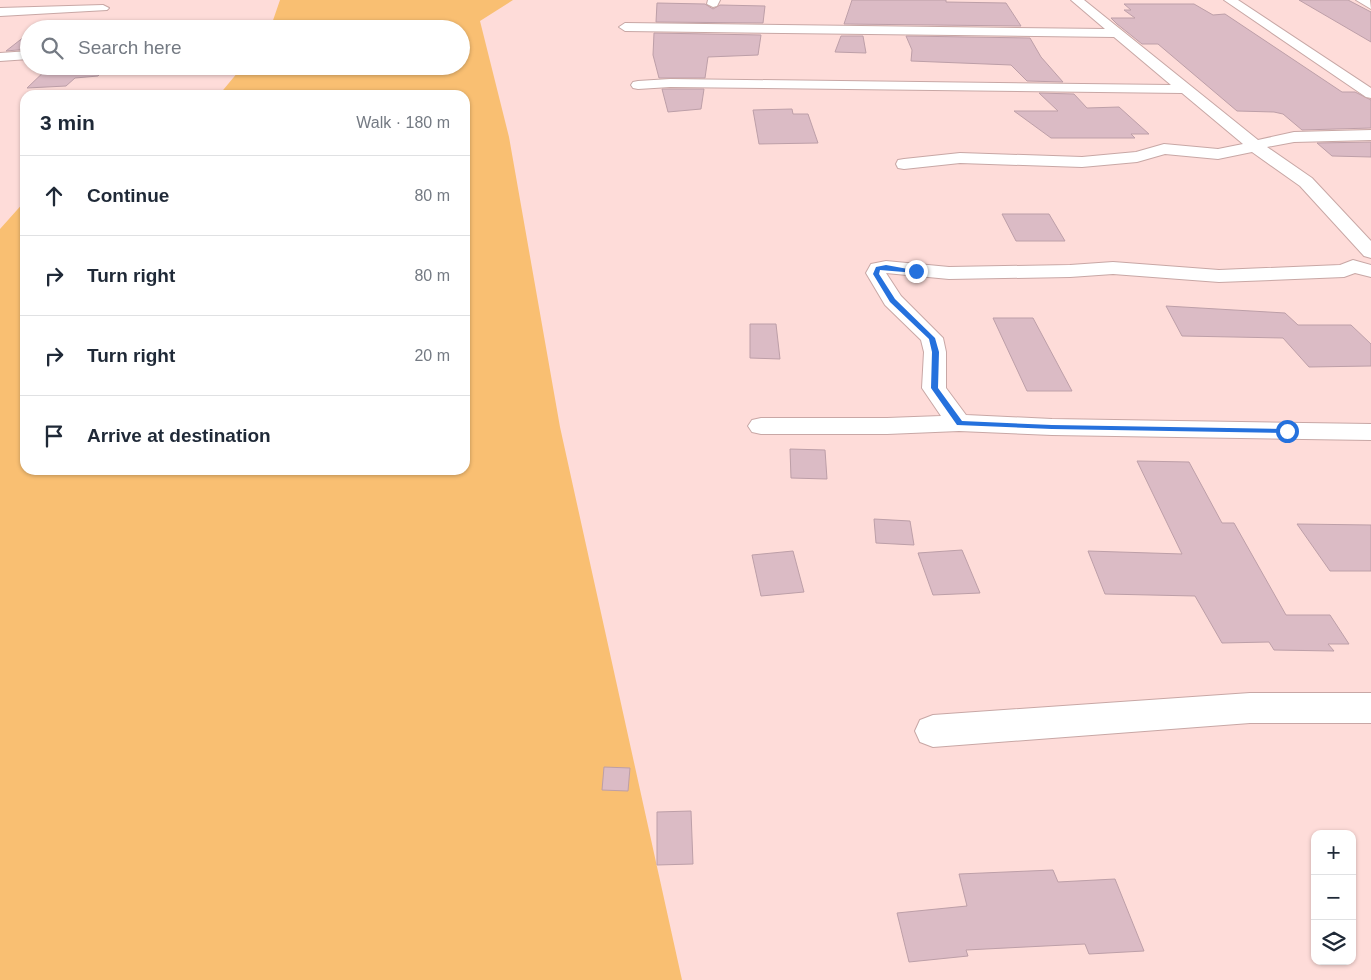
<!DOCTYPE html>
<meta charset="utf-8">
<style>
:root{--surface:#fff;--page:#f6f6f7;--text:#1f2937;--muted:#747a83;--line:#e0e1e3}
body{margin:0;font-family:Helvetica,sans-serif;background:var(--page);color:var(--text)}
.controls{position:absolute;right:15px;bottom:15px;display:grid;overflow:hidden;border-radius:10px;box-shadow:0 1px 4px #0004}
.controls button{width:45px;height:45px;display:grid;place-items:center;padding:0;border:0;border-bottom:1px solid var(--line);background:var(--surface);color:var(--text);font:25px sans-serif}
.stop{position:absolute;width:15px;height:15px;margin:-11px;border:4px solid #2571dd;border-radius:50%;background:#fff}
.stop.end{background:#2571dd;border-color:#fff;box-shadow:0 1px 5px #0008}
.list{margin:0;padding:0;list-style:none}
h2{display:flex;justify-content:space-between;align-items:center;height:65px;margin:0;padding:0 20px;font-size:21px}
h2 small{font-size:16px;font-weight:400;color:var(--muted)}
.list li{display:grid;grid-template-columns:32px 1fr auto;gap:15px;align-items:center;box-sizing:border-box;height:80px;padding:0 20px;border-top:1px solid var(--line)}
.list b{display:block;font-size:19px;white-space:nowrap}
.list em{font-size:16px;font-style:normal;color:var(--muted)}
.icon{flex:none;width:28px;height:28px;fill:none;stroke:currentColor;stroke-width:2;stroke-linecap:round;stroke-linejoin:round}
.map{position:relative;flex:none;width:1371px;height:980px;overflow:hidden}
.search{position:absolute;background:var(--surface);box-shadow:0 1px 4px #0004;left:20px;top:20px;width:450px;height:55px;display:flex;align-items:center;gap:12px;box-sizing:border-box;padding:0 18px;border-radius:28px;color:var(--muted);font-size:19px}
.panel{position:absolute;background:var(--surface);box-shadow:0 1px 4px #0004;left:20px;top:90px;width:450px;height:385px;border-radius:15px}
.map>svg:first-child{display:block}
.green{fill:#f9bf72}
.building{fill:#dbbbc5;stroke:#bd9fa8}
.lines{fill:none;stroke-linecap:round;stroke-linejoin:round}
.minor-casing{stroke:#c8a7a5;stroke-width:2}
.minor{fill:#fff;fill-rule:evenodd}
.route{fill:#2571dd}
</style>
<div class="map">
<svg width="1371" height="980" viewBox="0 0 1371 980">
<rect width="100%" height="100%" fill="#fedcd9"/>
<path class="green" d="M 280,0 L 513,0 L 480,21 L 509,137 L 560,427 L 682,980 L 0,980 L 0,229 L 25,201 L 25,470 L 465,470 L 465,95 L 219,95 L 243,66 L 461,66 L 461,29 L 270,29 Z"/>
<path class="building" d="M 852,0 L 946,0 L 946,2 L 1006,3 L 1021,26 L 844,24 Z
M 1299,0 L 1348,0 L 1371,12 L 1371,42 Z
M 657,3 L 705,4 L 713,9 L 720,5 L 765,6 L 763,23 L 656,22 Z
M 1124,4 L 1194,4 L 1213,15 L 1225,14 L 1342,92 L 1355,92 L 1371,100 L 1371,128 L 1302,130 L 1283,114 L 1274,112 L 1237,111 L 1158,44 L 1142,44 L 1117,24 L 1111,18 L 1135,18 L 1124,10 L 1131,10 Z
M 113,21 L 111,23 L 147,22 L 141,29 L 34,29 L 40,24 Z
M 29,33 L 29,49 L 6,51 Z
M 654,33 L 761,35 L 758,55 L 708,57 L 705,78 L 659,78 L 653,55 Z
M 841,36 L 863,36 L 866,53 L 835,52 Z
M 906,36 L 1030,38 L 1041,57 L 1063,82 L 1027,81 L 1011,65 L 911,61 L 912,50 Z
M 50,66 L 107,66 L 98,76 L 75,78 L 66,86 L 27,88 Z
M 662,89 L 704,89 L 701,109 L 668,112 Z
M 1039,93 L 1074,94 L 1087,108 L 1119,107 L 1149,134 L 1131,134 L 1135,138 L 1051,138 L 1014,111 L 1058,111 Z
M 792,109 L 793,114 L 808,114 L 818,143 L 759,144 L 753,110 Z
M 1371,142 L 1371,157 L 1332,156 L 1317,143 Z
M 1002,214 L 1049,214 L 1065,241 L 1016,241 Z
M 1166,306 L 1285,313 L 1298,325 L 1351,325 L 1371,344 L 1371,366 L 1309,367 L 1283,338 L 1182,336 Z
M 993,318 L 1033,318 L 1072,391 L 1027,391 Z
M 750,324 L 776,324 L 780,359 L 750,358 Z
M 790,449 L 825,450 L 827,479 L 791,478 Z
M 1137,461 L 1189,462 L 1222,523 L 1234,523 L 1286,615 L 1330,615 L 1349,644 L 1328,644 L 1334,651 L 1274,650 L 1269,642 L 1222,643 L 1195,596 L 1105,594 L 1088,551 L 1182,554 Z
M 874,519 L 910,521 L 914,545 L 876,543 Z
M 1297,524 L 1371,525 L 1371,571 L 1330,571 Z
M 962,550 L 980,593 L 933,595 L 918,553 Z
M 793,551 L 804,592 L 761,596 L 752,555 Z
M 604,767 L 630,768 L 628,791 L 602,790 Z
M 691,811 L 693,864 L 657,865 L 657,812 Z
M 1053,870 L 1058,882 L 1115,879 L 1144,951 L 1089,954 L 1085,944 L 966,950 L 968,956 L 909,962 L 897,913 L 967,906 L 959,874 Z"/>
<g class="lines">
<defs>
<path id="minor" d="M 708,0 L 720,0 L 717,6 L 713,7 L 707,4 Z
M 1071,0 L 1084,0 L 1258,140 L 1294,132 L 1371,130 L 1371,140 L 1294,142 L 1267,147 L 1312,178 L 1371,241 L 1371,258 L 1364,256 L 1300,186 L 1252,152 L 1218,159 L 1165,154 L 1137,162 L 1082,167 L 960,163 L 904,169 L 898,168 L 896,164 L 898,160 L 904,159 L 960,153 L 1082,157 L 1136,152 L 1164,144 L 1218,149 L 1243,144 L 1182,93 L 670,87 L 638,89 L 633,88 L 631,85 L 633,82 L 638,81 L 670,79 L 1171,85 L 1114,37 L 625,31 L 619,27 L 625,23 L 1105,29 Z
M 1224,0 L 1238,0 L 1371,88 L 1371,98 L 1366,97 Z
M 1356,0 L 1370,0 L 1371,9 Z
M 103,5 L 109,8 L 107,10 L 0,16 L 0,8 Z
M 29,51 L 29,59 L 0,61 L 0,53 Z
M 1353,260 L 1371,265 L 1371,277 L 1355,273 L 1344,277 L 1219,282 L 1113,274 L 1070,277 L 949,279 L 886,273 L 901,296 L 943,338 L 946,352 L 946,388 L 966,415 L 1052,419 L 1371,424 L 1371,440 L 1052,435 L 959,431 L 887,434 L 761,434 L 752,432 L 748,426 L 752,420 L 761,418 L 887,418 L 941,416 L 922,388 L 924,352 L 921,340 L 885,305 L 866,273 L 871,264 L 886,261 L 949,267 L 1070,265 L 1113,262 L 1219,270 L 1340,265 Z
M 1250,693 L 1371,693 L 1371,723 L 1250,723 L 933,747 L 920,742 L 915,731 L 920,720 L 933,715 Z"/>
</defs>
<use href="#minor" class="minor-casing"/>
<use href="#minor" class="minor"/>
</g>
<path class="route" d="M 886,265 L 919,271 L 916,273 L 880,270 L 879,274 L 895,299 L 935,338 L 939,352 L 938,388 L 962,421 L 1052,425 L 1287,429 L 1291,431 L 1287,433 L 1052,429 L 957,425 L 931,388 L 932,352 L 929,339 L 890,302 L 873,274 L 876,267 Z"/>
</svg>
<div class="controls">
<button>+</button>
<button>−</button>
<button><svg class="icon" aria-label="layers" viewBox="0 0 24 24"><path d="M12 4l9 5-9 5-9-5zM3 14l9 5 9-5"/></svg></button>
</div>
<div class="stop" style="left:1287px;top:431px"></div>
<div class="stop end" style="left:916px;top:271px"></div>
<div class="search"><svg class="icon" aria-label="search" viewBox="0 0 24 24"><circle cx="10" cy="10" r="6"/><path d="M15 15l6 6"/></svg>Search here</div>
<section class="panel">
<h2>3 min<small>Walk · 180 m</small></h2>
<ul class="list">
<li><svg class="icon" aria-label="ahead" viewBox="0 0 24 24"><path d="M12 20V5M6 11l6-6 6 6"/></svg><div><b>Continue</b></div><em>80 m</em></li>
<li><svg class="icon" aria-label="right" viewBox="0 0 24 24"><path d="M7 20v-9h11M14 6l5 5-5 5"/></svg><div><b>Turn right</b></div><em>80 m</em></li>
<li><svg class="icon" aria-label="right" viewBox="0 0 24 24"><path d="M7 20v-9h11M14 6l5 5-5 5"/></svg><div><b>Turn right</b></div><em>20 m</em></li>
<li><svg class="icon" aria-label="arrive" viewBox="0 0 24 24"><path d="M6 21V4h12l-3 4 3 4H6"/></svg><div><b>Arrive at destination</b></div></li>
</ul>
</section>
</div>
